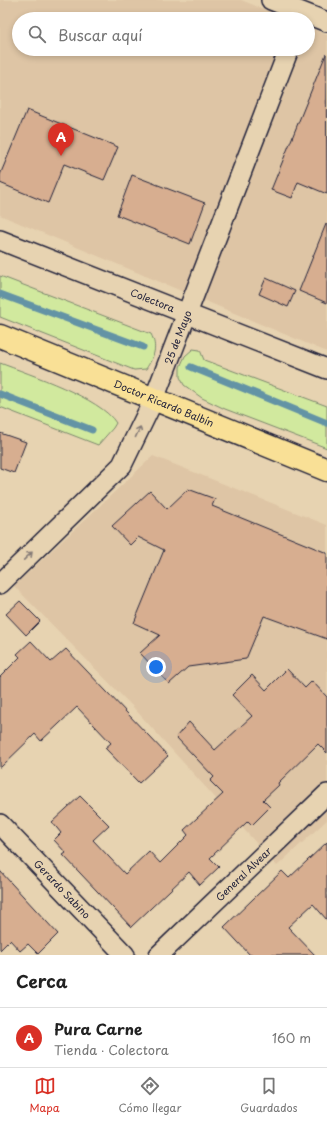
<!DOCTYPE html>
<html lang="es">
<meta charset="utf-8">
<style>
:root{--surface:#fff;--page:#f2f2f2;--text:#222;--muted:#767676;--line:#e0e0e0;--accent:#d93025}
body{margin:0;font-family:"Playpen Sans",sans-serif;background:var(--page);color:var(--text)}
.you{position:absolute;left:156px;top:667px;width:14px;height:14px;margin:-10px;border:3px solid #fff;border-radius:50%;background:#1a73e8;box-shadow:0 0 0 6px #1a73e833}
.badge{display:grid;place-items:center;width:26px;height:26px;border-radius:50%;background:var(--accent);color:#fff;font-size:13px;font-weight:700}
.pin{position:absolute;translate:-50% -33px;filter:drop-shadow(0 1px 2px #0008)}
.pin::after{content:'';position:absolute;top:21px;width:14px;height:12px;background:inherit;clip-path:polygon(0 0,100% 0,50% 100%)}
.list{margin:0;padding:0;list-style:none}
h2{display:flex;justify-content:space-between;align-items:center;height:52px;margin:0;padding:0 16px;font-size:17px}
h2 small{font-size:13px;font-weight:400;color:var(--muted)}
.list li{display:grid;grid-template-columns:26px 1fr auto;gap:12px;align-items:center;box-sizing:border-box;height:60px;padding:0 16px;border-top:1px solid var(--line)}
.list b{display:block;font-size:15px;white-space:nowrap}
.list p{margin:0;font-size:13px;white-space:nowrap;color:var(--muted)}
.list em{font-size:13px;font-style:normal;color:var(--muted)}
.icon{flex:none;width:22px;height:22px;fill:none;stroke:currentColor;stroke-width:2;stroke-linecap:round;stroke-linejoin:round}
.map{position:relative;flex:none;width:327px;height:955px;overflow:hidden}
.search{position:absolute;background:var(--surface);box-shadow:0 2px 6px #0003;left:12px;right:12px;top:12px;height:44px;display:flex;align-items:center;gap:10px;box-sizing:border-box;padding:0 14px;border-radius:22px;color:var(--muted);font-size:15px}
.sheet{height:112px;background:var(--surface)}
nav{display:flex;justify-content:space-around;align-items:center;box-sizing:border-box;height:56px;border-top:1px solid var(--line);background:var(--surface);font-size:11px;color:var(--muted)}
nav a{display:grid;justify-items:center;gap:2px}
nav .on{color:var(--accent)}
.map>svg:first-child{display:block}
.built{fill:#dec5a5}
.green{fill:#d1e99e;stroke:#7a866c}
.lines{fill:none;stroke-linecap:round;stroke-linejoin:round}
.stream{stroke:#6393a5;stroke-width:7}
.building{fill:#d7ae90;stroke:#22223b}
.minor-casing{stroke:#22223b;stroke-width:22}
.primary-casing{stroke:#22223b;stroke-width:25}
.minor{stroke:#e7d3b1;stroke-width:19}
.primary{stroke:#f9e096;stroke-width:22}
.oneway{stroke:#847a76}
.labels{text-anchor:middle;stroke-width:3;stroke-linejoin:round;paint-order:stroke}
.street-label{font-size:10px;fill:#22223b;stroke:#e7d3b1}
</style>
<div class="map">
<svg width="327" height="955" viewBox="0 0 327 955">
<rect width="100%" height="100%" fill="#e7d3b1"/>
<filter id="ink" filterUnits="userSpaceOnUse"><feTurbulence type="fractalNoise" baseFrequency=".025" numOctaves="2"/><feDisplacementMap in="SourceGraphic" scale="8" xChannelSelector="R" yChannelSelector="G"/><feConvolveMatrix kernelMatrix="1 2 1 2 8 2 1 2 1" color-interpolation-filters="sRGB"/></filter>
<g filter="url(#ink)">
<path class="built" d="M 0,0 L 241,0 L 288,19 L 19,19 L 19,49 L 308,49 L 308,27 L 327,35 L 327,352 L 0,215 Z
M 153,456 L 327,525 L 327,820 L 277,866 L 133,707 L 14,586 Z"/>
<path class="green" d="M 0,276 L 151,334 C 158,348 154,356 146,369 L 134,370 L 0,317 Z
M 193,349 L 200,350 L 204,360 L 327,406 L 327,448 L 225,409 L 202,398 L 184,385 L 180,377 L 180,367 L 185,356 Z
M 0,363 C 29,374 101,398 116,423 L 113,428 L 98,445 L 0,407 Z"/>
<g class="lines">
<path class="stream" d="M 0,294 L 143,347
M 191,367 L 327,423
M 0,394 L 92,430"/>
</g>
<path class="building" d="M 326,54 L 327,194 L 298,182 L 292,198 L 271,190 Z
M 27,110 L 118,147 L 104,180 L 64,164 L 48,203 L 0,183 L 0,175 Z
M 132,175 L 205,203 L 190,244 L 117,215 Z
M 326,224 L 327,225 L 327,303 L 299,291 Z
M 266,278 L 295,291 L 288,307 L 259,294 Z
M 0,433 L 26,442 L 14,473 L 0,468 Z
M 188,489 L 215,499 L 212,506 L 327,553 L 327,639 L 264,616 L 246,659 L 188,667 L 169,684 L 140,653 L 160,635 L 134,623 L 164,550 L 138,537 L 130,545 L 112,526 L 150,491 L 167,509 Z
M 20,601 L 40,621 L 26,635 L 6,614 Z
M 31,641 L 51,662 L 66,649 L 168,756 L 139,783 L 105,748 L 111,743 L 77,707 L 41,741 L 35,734 L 0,768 L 0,677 L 20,657 L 17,654 Z
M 287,669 L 305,688 L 312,681 L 327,697 L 327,753 L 318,744 L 278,783 L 279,785 L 263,800 L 270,807 L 252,825 L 248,821 L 210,858 L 219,867 L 200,885 L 189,872 L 131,927 L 63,855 L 66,853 L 54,840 L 61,833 L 52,822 L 80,796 L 109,825 L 93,840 L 125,874 L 149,851 L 160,863 L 188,835 L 184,830 L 223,794 L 210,781 L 214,777 L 176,737 L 189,722 L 215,750 L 252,716 L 232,695 L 252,675 L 266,690 Z
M 327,842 L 327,920 L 313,904 L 288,927 L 315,955 L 250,955 L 224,927 L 282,871 L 289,878 Z
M 0,871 L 58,934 L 38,954 L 28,944 L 20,951 L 10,940 L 0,950 Z"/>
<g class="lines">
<defs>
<g id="minor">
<path d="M 271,0 L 327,22"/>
<path id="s1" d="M 0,240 L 327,369"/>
<path id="s2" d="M 0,584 L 122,465 L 154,399 L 289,49"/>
<path id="s3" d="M 0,824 L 125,955"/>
<path id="s4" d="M 159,955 L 327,794"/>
</g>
<g id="primary">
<path id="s5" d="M 0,336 L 327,470"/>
</g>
</defs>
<use href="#minor" class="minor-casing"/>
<use href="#primary" class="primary-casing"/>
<use href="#minor" class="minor"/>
<use href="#primary" class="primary"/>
</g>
<defs><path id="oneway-shaft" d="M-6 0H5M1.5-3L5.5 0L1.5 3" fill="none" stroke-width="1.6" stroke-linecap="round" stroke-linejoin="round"/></defs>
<g class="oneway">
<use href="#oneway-shaft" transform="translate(138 432) rotate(-65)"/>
<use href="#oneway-shaft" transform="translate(28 556) rotate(-44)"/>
</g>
</g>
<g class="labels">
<g class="street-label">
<text dy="4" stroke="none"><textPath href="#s1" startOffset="164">Colectora</textPath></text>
<text dy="4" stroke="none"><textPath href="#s2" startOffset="310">25 de Mayo</textPath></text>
<text dy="4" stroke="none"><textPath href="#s5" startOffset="177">Doctor Ricardo Balbín</textPath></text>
<text dy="4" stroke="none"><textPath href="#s4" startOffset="117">General Alvear</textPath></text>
<text dy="4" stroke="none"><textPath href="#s3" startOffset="90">Gerardo Sabino</textPath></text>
</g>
</g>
</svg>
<div class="you"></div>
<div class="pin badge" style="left:61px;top:156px">A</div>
<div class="search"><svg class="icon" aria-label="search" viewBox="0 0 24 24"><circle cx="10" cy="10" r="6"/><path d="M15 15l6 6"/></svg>Buscar aquí</div>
</div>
<section class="sheet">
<h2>Cerca<small></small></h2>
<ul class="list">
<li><span class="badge">A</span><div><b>Pura Carne</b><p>Tienda · Colectora</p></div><em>160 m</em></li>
</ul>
</section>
<nav>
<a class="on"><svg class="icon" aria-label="map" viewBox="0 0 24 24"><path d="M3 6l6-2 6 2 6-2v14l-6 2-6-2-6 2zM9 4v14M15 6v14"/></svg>Mapa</a>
<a><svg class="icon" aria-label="directions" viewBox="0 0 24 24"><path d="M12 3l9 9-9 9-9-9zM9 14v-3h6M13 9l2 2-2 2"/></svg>Cómo llegar</a>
<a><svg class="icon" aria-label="saved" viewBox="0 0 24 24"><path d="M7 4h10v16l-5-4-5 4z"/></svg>Guardados</a>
</nav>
